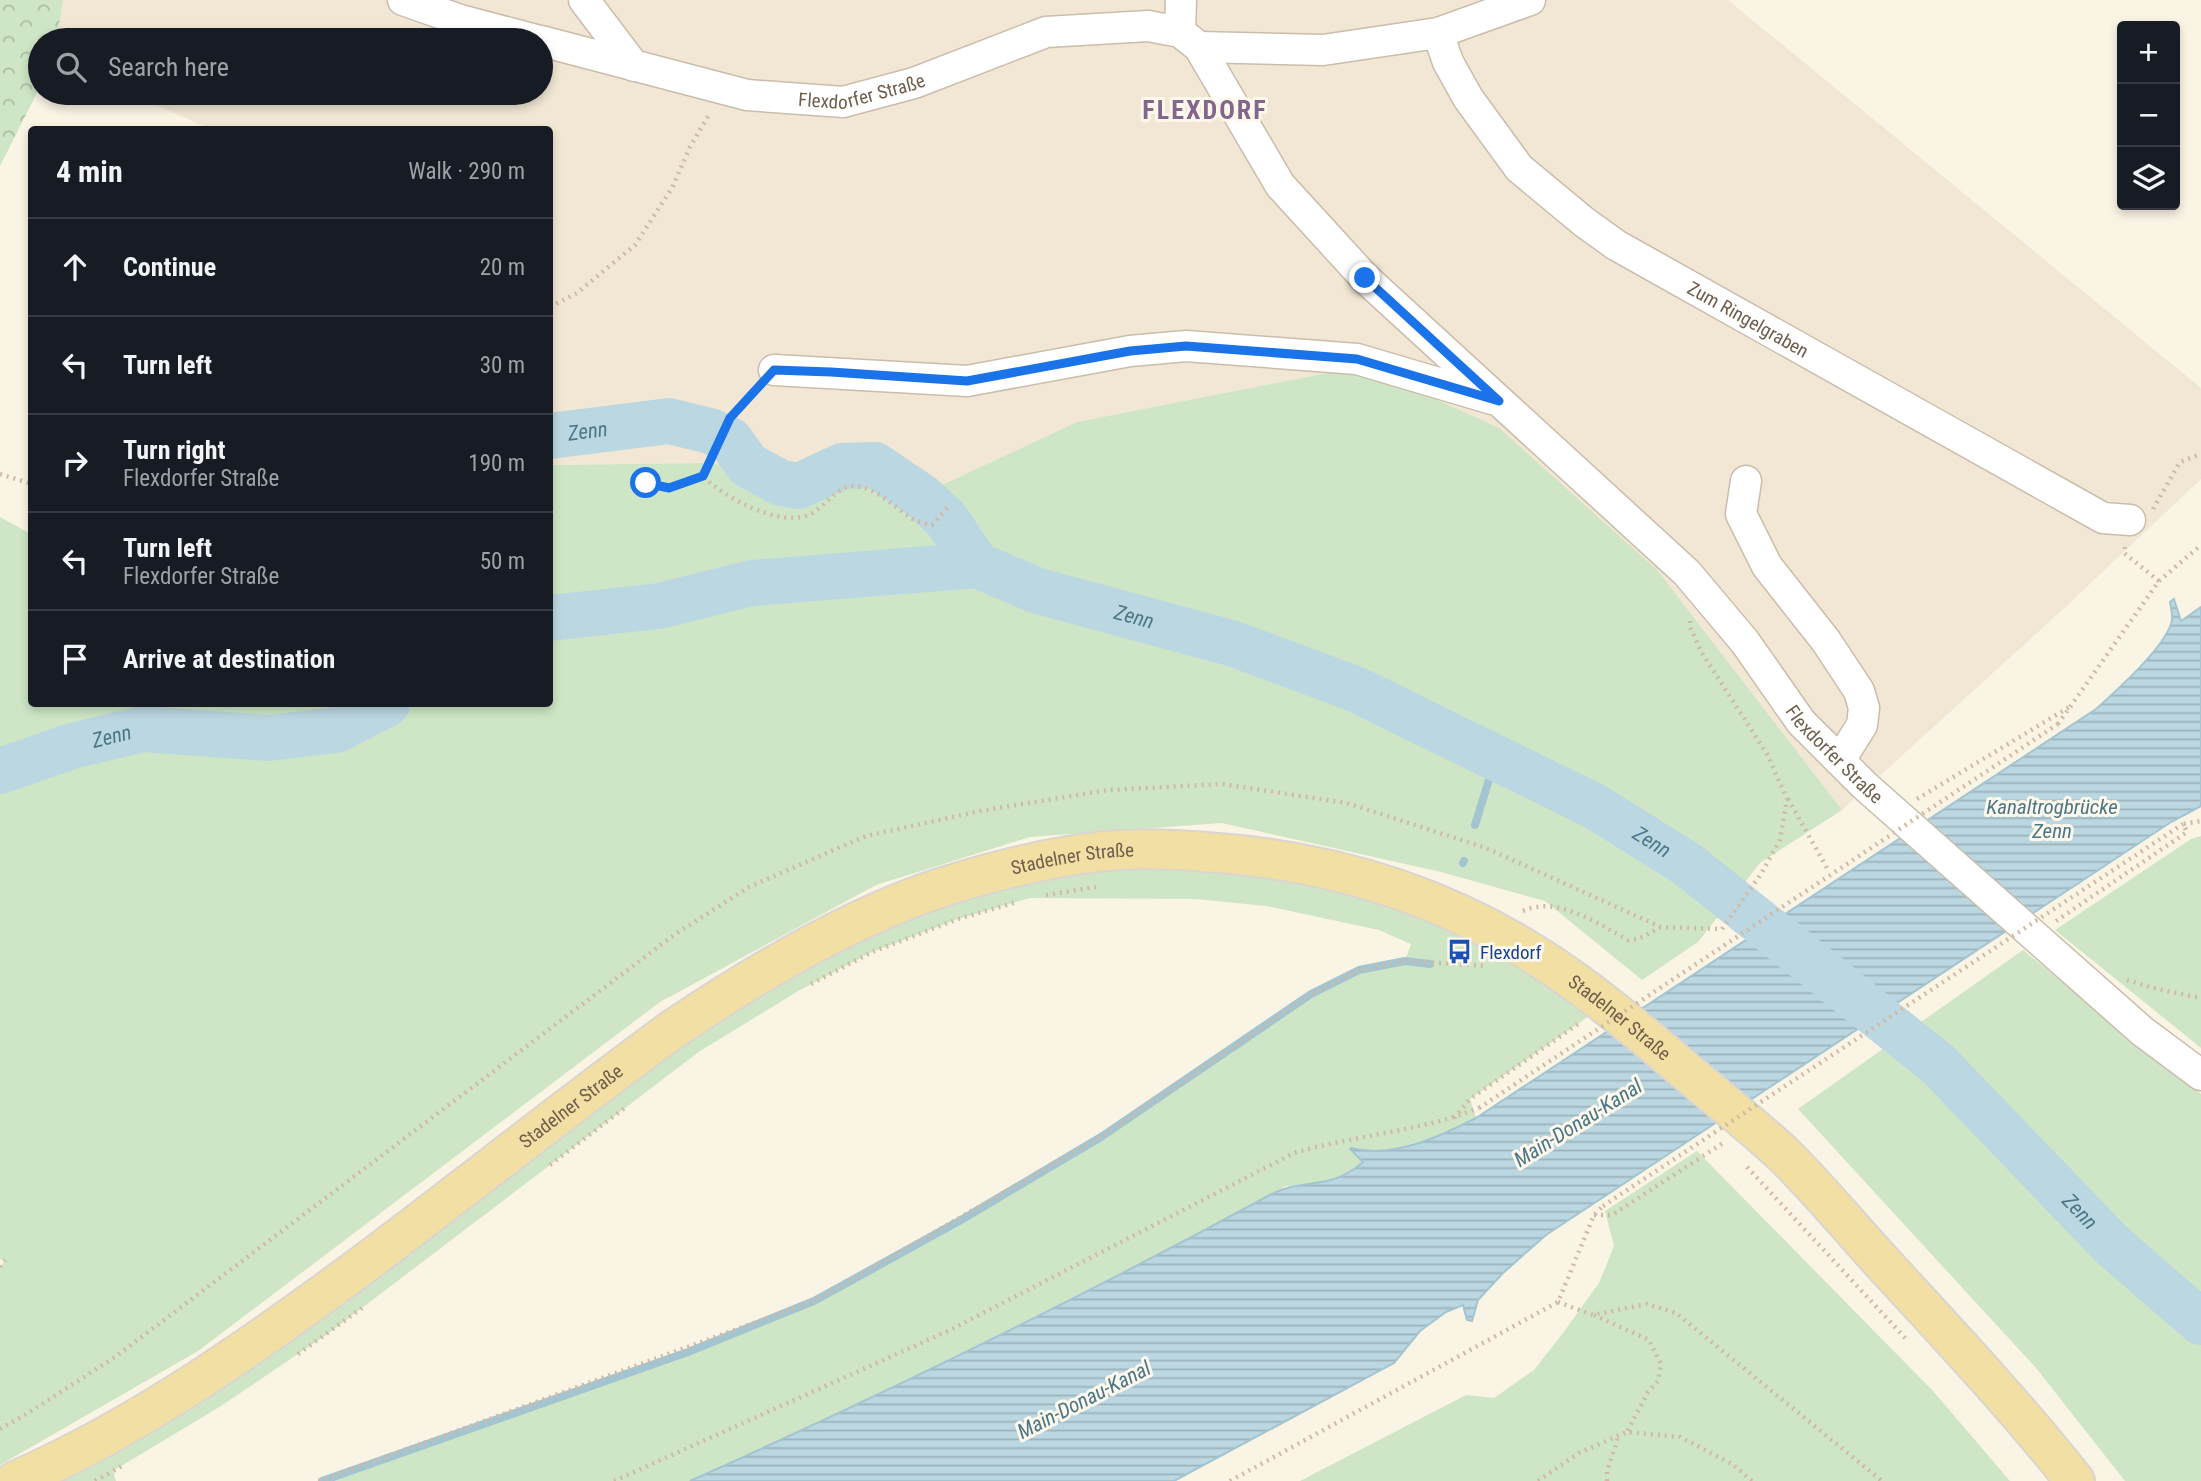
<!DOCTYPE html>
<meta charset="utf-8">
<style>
:root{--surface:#171b24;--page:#20242c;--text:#f1f3f6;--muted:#9ea1a6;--line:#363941}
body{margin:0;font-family:"Roboto Condensed",sans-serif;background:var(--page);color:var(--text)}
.controls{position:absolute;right:21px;top:21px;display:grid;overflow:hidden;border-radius:7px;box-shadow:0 4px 10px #0003}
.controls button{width:63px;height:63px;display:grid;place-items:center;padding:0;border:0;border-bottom:2px solid var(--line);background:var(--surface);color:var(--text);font:35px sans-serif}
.stop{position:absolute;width:21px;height:21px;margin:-16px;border:5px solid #1a73e8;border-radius:50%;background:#fff}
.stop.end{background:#1a73e8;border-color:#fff;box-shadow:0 2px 7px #0008}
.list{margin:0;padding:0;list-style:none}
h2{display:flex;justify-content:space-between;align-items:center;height:91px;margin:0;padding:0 28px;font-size:30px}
h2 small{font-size:23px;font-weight:400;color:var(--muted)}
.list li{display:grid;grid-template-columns:46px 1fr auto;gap:21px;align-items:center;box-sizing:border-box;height:98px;padding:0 28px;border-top:2px solid var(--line)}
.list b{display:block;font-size:26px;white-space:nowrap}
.list p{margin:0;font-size:23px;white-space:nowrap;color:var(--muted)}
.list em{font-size:23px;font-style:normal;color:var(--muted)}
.icon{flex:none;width:38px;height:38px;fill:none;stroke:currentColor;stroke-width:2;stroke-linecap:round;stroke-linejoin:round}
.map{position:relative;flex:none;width:2201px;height:1481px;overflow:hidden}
.search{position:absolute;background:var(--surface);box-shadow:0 4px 10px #0003;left:28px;top:28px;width:525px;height:77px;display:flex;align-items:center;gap:18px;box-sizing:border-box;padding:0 24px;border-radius:38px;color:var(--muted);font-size:26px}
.panel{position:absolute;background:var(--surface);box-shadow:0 4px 10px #0003;left:28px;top:126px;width:525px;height:581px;border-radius:7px}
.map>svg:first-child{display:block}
.residential{fill:#f1e7d4}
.grass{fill:#cee6c5}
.forest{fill:url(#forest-crowns)}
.water{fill:url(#water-rules);stroke:#a3c5d2;stroke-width:2}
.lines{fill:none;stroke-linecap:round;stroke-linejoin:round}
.stream{stroke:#a3c5d2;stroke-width:8}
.river{stroke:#bbd7e1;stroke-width:46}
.minor-casing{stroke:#cabdac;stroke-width:33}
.major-casing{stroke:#dad5d1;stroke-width:42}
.path{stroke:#d1baa3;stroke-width:4.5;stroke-dasharray:2 5;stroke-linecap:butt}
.minor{stroke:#fff;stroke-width:30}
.major{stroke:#f2dfa3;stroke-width:38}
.path-bridge{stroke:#d1baa3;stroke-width:4.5;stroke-dasharray:2 5;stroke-linecap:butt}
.route{stroke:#1a73e8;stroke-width:9}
.labels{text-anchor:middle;stroke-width:6;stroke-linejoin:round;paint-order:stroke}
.street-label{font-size:19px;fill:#705e4d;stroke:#fdf8eb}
.transit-label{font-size:19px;fill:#164399;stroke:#fdf8eb;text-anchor:start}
.water-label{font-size:21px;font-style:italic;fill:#4c7788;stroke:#fdf8eb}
.district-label{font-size:26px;font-weight:bold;letter-spacing:2px;fill:#84658c;stroke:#fdf8eb}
</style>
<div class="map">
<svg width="2201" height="1481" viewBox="0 0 2201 1481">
<defs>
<pattern id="forest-crowns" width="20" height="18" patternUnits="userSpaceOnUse" patternTransform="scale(1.75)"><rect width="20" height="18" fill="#cee6c5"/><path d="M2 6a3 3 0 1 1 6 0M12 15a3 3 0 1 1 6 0" fill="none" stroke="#acbea2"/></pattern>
<pattern id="water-rules" width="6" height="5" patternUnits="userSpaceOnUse" patternTransform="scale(1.75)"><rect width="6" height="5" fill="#bbd7e1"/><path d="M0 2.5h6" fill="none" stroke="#9cb2b9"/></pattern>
</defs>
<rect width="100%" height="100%" fill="#faf4e5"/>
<path class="residential" d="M 63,0 L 1728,0 L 2201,388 L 2201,479 L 2059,613 L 1842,810 L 1658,571 L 1342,370 L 1077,422 L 931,490 L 706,463 L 550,465 L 550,130 L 211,129 L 128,93 L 541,93 L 541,40 L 57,40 Z"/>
<path class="grass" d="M 1342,370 L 1422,393 L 1499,428 L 1658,571 L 1842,810 L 1760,863 L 1698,942 L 1642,980 L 1545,901 L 1441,872 L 1222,823 L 1030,837 L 876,885 L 660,1002 L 198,1351 L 0,1465 L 0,1268 L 5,1260 L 0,1259 L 0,517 L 31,534 L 32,704 L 550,704 L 550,465 L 706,463 L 931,490 L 1077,422 Z
M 2201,836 L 2201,1048 L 2055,930 L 2191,839 Z
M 1107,851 L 1437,904 L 1592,1014 L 1470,1099 L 1476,1118 C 1438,1137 1394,1156 1350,1150 L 1363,1162 L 1339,1178 L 1323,1184 L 1286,1186 L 1170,1249 L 993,1340 L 813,1426 L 690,1481 L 322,1481 L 688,1352 L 814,1301 L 961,1220 L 1101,1137 L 1311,994 L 1359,970 L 1405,961 L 1411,944 L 1379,930 L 1266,906 L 1196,899 L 1030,898 L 958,919 L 872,952 L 800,990 L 700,1051 L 329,1333 L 221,1406 L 113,1471 L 116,1481 L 15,1481 L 66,1459 L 793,956 Z
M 2023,950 L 2201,1094 L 2201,1481 L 2125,1481 L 2036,1368 L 1798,1109 Z
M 1697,1151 L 1933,1391 L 2010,1481 L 1300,1481 L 1466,1395 L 1494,1398 L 1534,1370 L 1563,1333 L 1599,1283 L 1614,1246 L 1605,1211 Z"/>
<path class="forest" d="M 0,0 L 63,0 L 57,40 L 40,40 L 40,87 L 0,166 Z"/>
<path class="water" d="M 2174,599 L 2181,621 L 2201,607 L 2201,806 L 2171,822 L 1546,1235 L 1503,1273 L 1478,1300 L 1472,1321 L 1467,1320 L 1463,1305 L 1446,1312 L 1420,1331 L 1394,1363 L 1174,1481 L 690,1481 C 887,1393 1080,1298 1270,1195 C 1302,1177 1329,1192 1363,1162 L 1350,1149 L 1351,1148 C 1392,1159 1439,1137 1476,1118 L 2096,709 C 2116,691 2163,649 2171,624 C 2174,617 2171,609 2170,602 Z"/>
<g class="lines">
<path class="stream" d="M 1475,825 L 1496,757
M 1463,863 L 1464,861
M 322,1481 L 688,1352 L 814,1301 L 961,1220 L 1101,1137 L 1311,994 L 1359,970 L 1405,961 L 1430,964"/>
<g class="river">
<path id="s1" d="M 550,436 L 669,421 L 710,431 L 730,440 L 748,465 L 781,483 L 799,486 L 842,466 L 875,465 L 921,496 L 946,519 L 977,565"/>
<path id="s2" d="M 550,618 L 659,606 L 752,583 L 977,565 L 1038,591 L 1231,643 L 1353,688 L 1594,806 L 1687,864 L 1938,1064 L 2112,1245 L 2201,1322"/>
<path id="s3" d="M 0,771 L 72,746 L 143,729 L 269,738 L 336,730 L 387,704"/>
</g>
<defs>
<g id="minor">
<path d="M 403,0 L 460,20 L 536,40"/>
<path d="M 584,0 L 634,66"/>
<path d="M 1180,32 L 1181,0"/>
<path id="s4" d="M 1438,33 L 1448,62 L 1468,98 L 1519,168 L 1584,222 L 1616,245 L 2103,518 L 2130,520"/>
<path id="s5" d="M 541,41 L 747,95 L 843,102 L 914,83 L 1046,32 L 1148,26 L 1180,32 L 1199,47 L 1280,185 L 1365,278 L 1687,573 L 1745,642 L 1801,722 L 1864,785 L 2142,1031 L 2201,1075"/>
<path d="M 1199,47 L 1323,50 L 1438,33 L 1530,0"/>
<path d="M 774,370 L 967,381 L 1130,351 L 1186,346 L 1357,359 L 1492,399"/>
<path d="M 1746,481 L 1741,514 L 1767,566 L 1826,641 L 1859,691 L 1864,708 L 1862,725 L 1840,760"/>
</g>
<g id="major">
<path id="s6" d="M 15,1481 C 136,1428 246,1351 352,1273 C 459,1193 564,1109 672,1030 C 752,976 849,918 940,888 C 993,871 1050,857 1105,851 C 1138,848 1173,849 1206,852 C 1326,860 1439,893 1540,958 C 1595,993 1643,1035 1693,1077 C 1723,1103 1754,1127 1783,1154 C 1817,1187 1848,1225 1880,1260 C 1946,1332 2014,1404 2075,1481"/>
</g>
</defs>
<use href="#minor" class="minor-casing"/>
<use href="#major" class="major-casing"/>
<path class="path" d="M 550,307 L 577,293 L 635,245 L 672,188 L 690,147 L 710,113
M 757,389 L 730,418 L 703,476 C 723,497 781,529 811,514 C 825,506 840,484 855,486 C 877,488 894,507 911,518 C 917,522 925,523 932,525 L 950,505
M 0,474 L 32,484
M 646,483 L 669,488 L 703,476
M 2153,509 L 2180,462 L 2201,454
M 2125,547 L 2124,553 L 2159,581
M 2058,724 L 2159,581 L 2201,545
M 1788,799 L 1827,868
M 1917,799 L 2071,706
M 1046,895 L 1096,887
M 1523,911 C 1557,895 1598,924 1628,940 L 1638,939 L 1660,928
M 2056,921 L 2187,832 L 2183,824 L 2201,821
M 2127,980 L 2153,988 L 2201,998
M 811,984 L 872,952 L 958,919 L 1017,902
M 1454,1118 L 1470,1099 L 1581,1022
M 550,1165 L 626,1107
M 1747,1167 L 1908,1341
M 1594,1215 L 1612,1215 L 1723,1143
M 0,1267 L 5,1260
M 1558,1302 L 1593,1315 L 1647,1304 L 1676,1313 L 1882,1481
M 1594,1315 L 1649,1340 L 1661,1364 L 1658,1381 L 1648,1392 L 1627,1432
M 298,1354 L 362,1308
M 0,1429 L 28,1413 L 115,1357 L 674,935 L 749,887 L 866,836 L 980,811 L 1108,790 L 1222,784 L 1347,803 L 1486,848 L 1661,927 L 1722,929 L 1761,874 L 1780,840 L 1787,799 L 1767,754 L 1702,653 L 1690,627 L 1690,619
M 95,1481 L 122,1466
M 319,1481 L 814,1301 L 1101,1137 L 1311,994 L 1359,970 L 1405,961 L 1488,966
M 614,1481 L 948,1331 L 1294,1153 C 1354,1135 1420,1132 1479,1108
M 1230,1481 L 1558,1302 L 1594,1215 L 1603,1206
M 1538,1481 L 1579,1453 L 1627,1432 L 1680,1437 L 1732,1464 L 1752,1481
M 1607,1481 L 1607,1471 L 1619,1435"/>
<use href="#minor" class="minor"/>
<use href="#major" class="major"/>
<path class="path-bridge" d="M 1479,1108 L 2058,724
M 1603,1206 L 2183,824"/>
</g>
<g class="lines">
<path class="route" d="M 646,483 L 669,488 L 703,476 L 730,418 L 774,370 L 831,372 L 967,381 L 1130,351 L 1186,346 L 1357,359 L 1499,401 L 1365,278"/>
</g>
<defs>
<symbol id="bus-bare" viewBox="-9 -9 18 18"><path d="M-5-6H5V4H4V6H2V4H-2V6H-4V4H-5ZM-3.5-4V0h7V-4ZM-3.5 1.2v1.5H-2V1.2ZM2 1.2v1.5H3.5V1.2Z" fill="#1a4fb4" stroke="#fdf8eb" stroke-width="2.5" paint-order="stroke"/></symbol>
</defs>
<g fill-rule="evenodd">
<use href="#bus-bare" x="1442" y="934" width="35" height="35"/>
</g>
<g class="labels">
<g class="street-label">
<text dy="7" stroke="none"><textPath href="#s5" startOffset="329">Flexdorfer Straße</textPath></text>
<text dy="7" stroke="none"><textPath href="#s4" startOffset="434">Zum Ringelgraben</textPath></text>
<text dy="7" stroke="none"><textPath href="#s5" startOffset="1640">Flexdorfer Straße</textPath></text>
<text dy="7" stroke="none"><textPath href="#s6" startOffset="1239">Stadelner Straße</textPath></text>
<text dy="7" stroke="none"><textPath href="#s6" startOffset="1827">Stadelner Straße</textPath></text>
<text dy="7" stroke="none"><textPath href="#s6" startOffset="672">Stadelner Straße</textPath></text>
</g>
<g class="transit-label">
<text x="1480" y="959">Flexdorf</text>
</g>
<g class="water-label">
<text dy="7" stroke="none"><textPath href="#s1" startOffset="38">Zenn</textPath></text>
<text dy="7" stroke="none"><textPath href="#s2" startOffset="597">Zenn</textPath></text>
<text dy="7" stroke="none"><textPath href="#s3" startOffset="117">Zenn</textPath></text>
<text x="2052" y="814">Kanaltrogbrücke<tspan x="2052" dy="24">Zenn</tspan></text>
<text dy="7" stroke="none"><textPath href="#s2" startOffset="1164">Zenn</textPath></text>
<text transform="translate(1578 1123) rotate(-32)" y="7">Main-Donau-Kanal</text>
<text dy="7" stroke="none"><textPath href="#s2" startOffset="1731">Zenn</textPath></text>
<text transform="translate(1084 1400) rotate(-27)" y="7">Main-Donau-Kanal</text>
</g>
<g class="district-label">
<text x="1205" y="119">FLEXDORF</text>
</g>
</g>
</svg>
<div class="controls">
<button>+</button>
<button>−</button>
<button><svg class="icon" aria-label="layers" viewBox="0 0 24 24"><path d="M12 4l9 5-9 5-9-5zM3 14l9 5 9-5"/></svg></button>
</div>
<div class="stop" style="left:646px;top:483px"></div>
<div class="stop end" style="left:1365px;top:278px"></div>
<div class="search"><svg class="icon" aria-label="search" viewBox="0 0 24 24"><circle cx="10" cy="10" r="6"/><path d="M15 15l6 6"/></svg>Search here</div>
<section class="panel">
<h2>4 min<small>Walk · 290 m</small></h2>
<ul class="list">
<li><svg class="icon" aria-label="ahead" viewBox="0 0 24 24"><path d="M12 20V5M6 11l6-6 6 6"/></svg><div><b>Continue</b></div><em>20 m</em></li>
<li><svg class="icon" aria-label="left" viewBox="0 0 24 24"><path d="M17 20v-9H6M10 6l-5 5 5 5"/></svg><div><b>Turn left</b></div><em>30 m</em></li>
<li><svg class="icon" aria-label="right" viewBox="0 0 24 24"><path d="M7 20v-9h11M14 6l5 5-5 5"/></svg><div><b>Turn right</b><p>Flexdorfer Straße</p></div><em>190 m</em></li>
<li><svg class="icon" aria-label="left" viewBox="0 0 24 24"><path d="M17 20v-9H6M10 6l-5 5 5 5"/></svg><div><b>Turn left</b><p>Flexdorfer Straße</p></div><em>50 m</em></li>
<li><svg class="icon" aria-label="arrive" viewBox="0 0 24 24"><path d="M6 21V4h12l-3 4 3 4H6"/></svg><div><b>Arrive at destination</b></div></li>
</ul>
</section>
</div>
